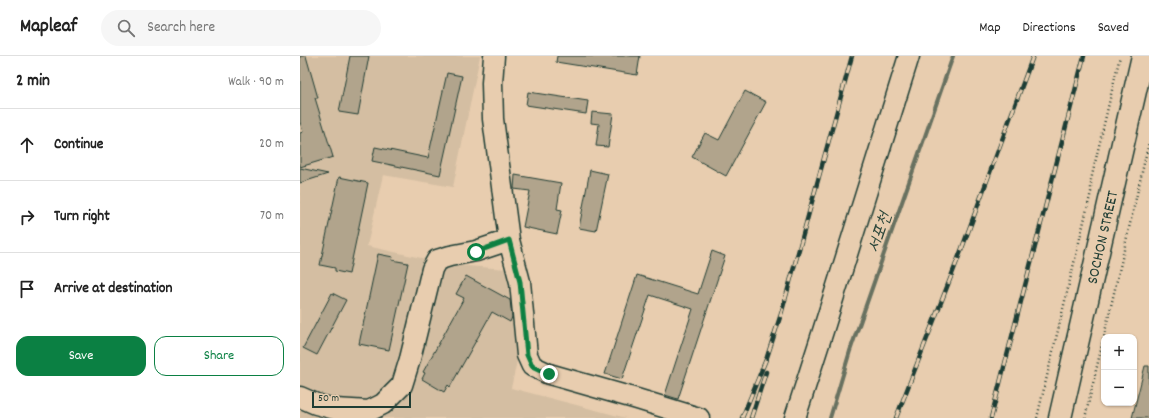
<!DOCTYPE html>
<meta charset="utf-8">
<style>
:root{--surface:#fff;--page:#f6f6f6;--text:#222;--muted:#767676;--line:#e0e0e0;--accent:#0b8043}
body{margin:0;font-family:Dekko,"Poor Story",sans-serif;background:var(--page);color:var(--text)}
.controls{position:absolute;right:12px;bottom:12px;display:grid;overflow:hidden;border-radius:8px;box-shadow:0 1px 3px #0004}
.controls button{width:36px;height:36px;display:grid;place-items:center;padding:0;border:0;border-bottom:1px solid var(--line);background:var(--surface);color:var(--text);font:20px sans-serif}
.scale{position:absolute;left:12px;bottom:10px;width:99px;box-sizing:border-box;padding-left:4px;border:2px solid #1f3d34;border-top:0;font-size:11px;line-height:14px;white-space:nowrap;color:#1f3d34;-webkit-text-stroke:3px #e8cdaf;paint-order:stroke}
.stop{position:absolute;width:12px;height:12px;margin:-9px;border:3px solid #0b8043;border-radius:50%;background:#fff}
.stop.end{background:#0b8043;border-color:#fff;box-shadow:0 1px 4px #0008}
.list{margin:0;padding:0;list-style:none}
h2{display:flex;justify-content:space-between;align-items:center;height:52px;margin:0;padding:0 16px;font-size:17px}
h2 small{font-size:13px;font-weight:400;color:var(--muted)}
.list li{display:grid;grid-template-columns:26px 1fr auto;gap:12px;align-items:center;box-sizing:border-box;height:72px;padding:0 16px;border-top:1px solid var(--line)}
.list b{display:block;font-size:15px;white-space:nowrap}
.list em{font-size:13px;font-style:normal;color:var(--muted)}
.actions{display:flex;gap:8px;padding:12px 16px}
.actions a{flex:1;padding:9px 0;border:1px solid var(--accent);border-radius:12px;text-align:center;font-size:14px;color:var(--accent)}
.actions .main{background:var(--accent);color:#fff}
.icon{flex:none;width:22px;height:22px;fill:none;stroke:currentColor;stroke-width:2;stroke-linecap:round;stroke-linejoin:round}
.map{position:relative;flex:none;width:849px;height:362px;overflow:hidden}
header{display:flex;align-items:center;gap:24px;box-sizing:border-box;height:56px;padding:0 20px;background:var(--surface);border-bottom:1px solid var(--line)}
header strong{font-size:19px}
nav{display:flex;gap:22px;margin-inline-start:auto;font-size:14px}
.search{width:280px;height:36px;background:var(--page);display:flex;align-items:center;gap:10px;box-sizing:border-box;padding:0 14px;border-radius:22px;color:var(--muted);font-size:15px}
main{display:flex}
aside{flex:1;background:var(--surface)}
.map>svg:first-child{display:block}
.built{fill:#d4bea2}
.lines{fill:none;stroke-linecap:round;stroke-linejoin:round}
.stream{stroke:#687160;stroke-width:4}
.building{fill:#b1a48c;stroke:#1f3d34}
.minor-casing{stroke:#1f3d34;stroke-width:23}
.major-casing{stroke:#1f3d34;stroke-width:25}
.path{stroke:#1f3d34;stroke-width:2.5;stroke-dasharray:1 3;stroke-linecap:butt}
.minor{stroke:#e8cdaf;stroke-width:20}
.major{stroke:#e8cdaf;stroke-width:22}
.rail-casing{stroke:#1f3d34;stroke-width:4.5}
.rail{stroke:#e8cdaf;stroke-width:3;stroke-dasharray:9;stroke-linecap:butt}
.route{stroke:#0b8043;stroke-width:5}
.labels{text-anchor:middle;stroke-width:4;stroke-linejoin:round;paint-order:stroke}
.street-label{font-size:16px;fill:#1f3d34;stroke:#e8cdaf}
.water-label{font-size:17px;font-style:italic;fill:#2b463b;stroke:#e8cdaf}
</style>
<header>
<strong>Mapleaf</strong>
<div class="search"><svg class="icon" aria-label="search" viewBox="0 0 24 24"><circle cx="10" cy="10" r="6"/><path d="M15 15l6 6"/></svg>Search here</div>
<nav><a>Map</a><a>Directions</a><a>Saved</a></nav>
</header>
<main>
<aside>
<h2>2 min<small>Walk · 90 m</small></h2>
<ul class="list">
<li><svg class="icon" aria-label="ahead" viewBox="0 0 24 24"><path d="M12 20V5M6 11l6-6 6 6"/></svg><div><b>Continue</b></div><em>20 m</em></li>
<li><svg class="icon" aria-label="right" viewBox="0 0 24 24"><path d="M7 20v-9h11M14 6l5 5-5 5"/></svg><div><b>Turn right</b></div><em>70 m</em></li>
<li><svg class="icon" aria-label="arrive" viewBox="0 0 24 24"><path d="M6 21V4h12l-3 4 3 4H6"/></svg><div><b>Arrive at destination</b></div></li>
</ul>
<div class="actions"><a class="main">Save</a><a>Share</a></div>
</aside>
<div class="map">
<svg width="849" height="362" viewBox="0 0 849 362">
<rect width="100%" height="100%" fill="#e8cdaf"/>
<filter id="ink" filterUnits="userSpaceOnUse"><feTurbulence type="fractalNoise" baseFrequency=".025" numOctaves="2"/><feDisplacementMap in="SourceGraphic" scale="8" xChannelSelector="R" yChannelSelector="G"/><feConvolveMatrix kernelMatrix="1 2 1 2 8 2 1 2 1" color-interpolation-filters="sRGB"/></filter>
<g filter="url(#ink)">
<path class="built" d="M 0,0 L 180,0 L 153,131 L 83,119 L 67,190 L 153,209 L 207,213 L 219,260 L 217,305 L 211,332 L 326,362 L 0,362 Z"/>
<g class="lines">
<path class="stream" d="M 530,362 L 550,295 L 653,0"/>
</g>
<path class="building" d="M 0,0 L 6,0 L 18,42 L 15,42 L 33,101 L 0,111 L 0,77 L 3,76 L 0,66 Z
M 50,0 L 69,0 L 58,59 L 39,56 Z
M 257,0 L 340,0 L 337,19 L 256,6 Z
M 147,17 L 162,20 L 140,119 L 72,105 L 75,91 L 128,102 Z
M 445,35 L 466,46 L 426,120 L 392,101 L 405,77 L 419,84 Z
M 228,36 L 288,45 L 286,58 L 226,49 Z
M 292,56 L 313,58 L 308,91 L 296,90 L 299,68 L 291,67 Z
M 0,112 L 28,118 L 0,127 Z
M 290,114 L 308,118 L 296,175 L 279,172 Z
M 215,119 L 261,127 L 257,153 L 262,154 L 257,178 L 223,171 L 230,135 L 214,133 Z
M 39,121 L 68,127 L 49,218 L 35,215 L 35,212 L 20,209 Z
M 412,195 L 425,200 L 378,343 L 365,339 L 393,253 L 350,239 L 322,323 L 305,318 L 337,219 L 398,238 Z
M 78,198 L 93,201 L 92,204 L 108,207 L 89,294 L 59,288 Z
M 166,220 L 210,244 L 212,261 L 210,266 L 192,256 L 150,331 L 148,329 L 144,336 L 122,323 L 125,317 L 123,316 L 164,242 L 156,238 Z
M 32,237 L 46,244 L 17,299 L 3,292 Z
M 845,310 L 849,310 L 849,362 L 832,362 Z"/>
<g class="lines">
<defs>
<path id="minor" d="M 194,0 L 192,27 L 193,63 L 209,184 L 220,226 L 227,299 L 232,310 L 249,318 L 337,343 L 399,362
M 0,341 L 16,348 L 35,353 L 69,355 L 83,348 L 102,329 L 110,303 L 132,213 L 137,204 L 150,200 L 176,195 L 209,184
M 495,362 L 523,275 L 609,0"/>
<path id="major" d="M 760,362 L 843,0"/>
</defs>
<use href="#minor" class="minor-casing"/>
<use href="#major" class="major-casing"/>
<path class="path" d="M 737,362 L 791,136 L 791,124 L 820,0
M 785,362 L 849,86"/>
<use href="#minor" class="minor"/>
<use href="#major" class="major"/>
<defs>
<path id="rail" d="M 442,362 L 467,301 L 482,255 L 552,0
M 451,362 L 466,316
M 596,362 L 661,195 L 733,0
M 691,362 L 784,0"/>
</defs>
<use href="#rail" class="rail-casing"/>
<use href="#rail" class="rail"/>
</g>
</g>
<g class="lines" filter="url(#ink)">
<path class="route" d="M 176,196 L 209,184 L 220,226 L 227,299 L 232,310 L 249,318"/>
</g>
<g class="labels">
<g class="street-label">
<text transform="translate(801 181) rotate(-77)" y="6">SOCHON STREET</text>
</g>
<g class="water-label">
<text transform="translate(578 176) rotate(-71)" y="6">서포천</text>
</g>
</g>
</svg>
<div class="controls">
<button>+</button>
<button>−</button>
</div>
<div class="scale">50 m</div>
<div class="stop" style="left:176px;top:196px"></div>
<div class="stop end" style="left:249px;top:318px"></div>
</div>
</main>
